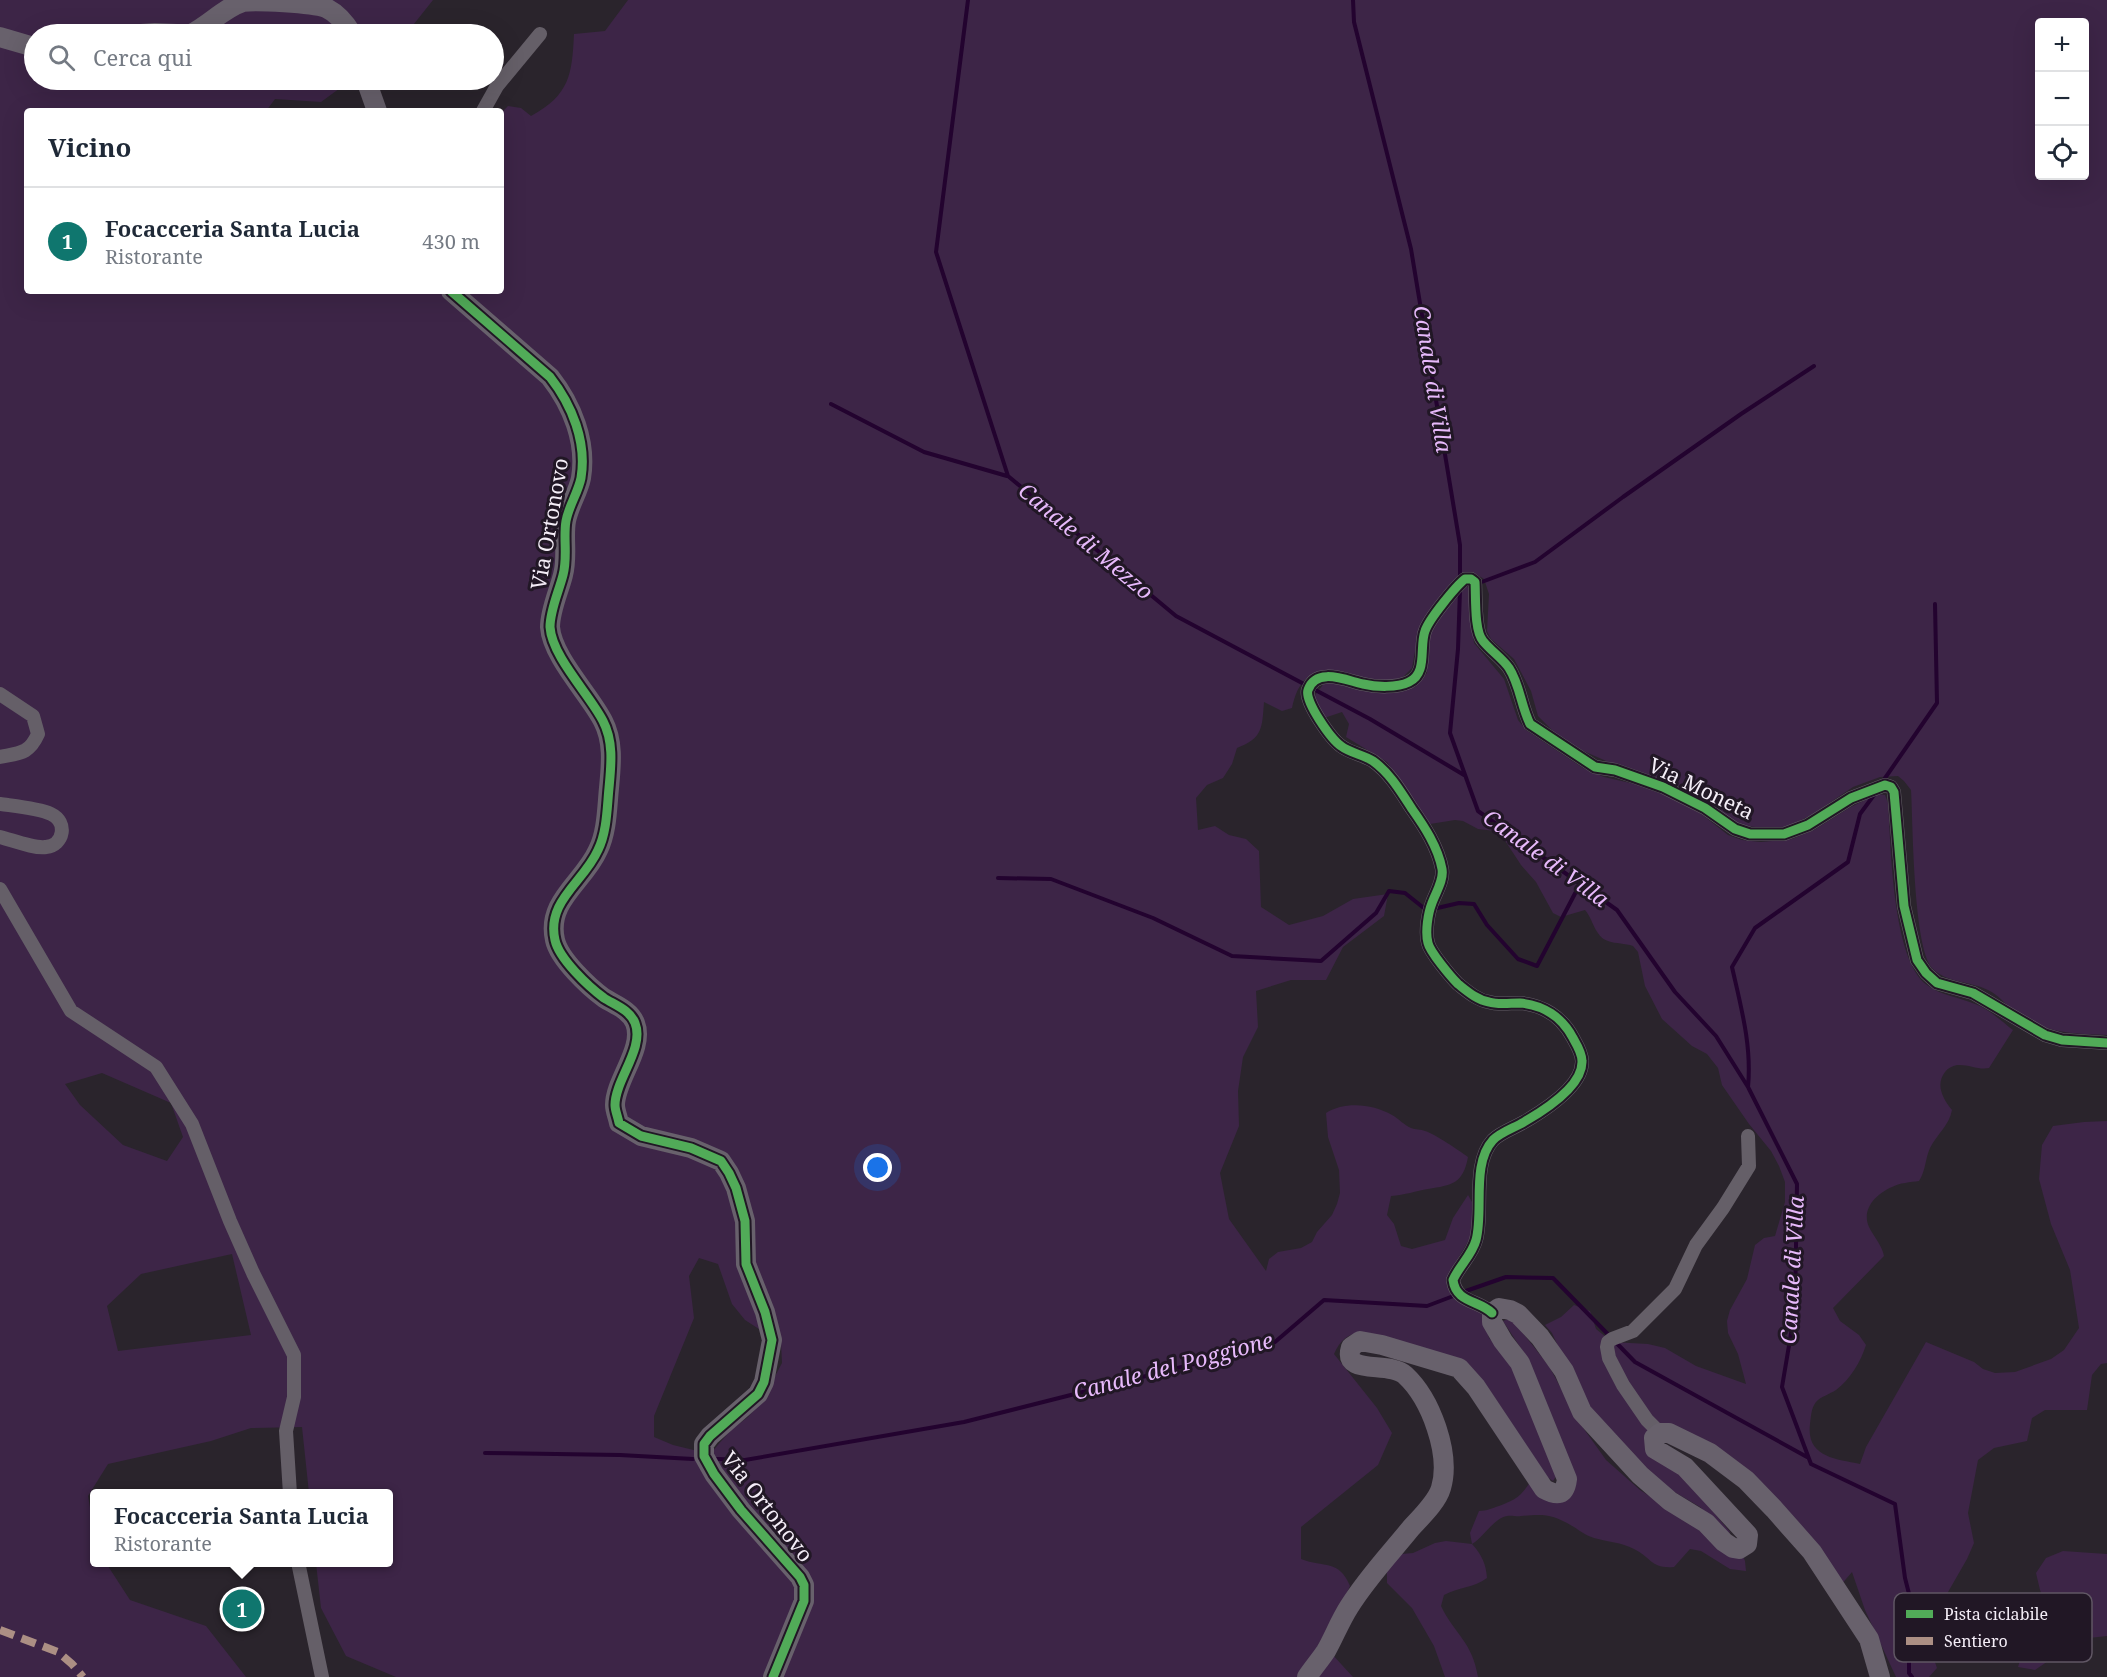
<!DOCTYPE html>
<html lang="it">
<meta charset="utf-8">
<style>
:root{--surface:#fff;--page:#f6f6f7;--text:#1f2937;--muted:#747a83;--line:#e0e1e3;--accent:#0f766e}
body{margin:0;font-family:"Noto Serif",serif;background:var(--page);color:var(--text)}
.controls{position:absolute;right:18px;top:18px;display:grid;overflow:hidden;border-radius:6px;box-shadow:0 6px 24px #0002}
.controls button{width:54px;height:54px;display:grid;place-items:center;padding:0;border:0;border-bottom:2px solid var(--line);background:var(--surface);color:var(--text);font:30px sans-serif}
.you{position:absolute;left:878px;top:1168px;width:21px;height:21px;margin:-15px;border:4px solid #fff;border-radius:50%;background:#1a73e8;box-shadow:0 0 0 9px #1a73e833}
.badge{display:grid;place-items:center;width:39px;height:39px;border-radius:50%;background:var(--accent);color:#fff;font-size:20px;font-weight:700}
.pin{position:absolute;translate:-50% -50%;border:3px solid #fff;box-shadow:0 2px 6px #0006}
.popup{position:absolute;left:90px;top:1489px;width:303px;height:78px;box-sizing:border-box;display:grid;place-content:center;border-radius:6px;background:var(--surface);filter:drop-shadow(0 2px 4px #0005);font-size:20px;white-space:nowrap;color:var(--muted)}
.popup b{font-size:22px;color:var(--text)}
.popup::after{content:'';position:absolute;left:50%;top:100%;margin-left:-12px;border:12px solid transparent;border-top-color:var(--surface)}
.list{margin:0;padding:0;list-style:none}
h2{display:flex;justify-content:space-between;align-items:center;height:78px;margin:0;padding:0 24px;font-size:26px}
h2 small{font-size:20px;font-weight:400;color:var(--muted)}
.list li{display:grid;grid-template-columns:39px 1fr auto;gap:18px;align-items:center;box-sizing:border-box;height:108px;padding:0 24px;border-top:2px solid var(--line)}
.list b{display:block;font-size:22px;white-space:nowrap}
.list p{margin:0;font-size:20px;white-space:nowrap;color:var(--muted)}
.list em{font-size:20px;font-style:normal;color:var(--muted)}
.icon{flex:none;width:33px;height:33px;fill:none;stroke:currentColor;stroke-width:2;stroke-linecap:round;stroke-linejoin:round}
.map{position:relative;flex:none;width:2107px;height:1677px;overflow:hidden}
.search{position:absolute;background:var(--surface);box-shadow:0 6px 24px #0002;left:24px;top:24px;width:480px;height:66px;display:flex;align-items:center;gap:15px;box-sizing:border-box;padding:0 21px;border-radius:33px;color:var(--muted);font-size:22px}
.panel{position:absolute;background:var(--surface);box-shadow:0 6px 24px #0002;left:24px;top:108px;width:480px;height:186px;border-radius:6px}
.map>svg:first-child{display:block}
.green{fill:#3d2547;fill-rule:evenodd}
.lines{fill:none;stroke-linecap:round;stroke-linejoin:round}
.stream{stroke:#23032f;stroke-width:4}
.street{stroke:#655f68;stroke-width:14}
.secondary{stroke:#68616c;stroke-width:20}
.quiet{stroke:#ac8f84;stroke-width:8;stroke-dasharray:15 8;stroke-linecap:butt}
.cycleway-casing{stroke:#211725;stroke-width:13}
.cycleway{stroke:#51ab58;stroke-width:9}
.labels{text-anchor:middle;stroke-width:6;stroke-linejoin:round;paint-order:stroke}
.street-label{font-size:21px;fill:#f4edf7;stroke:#211725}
.water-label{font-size:22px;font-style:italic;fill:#e7b9fb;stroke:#211725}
.key{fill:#211725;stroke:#605764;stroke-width:1.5}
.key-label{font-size:16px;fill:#f4edf7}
</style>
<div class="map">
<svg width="2107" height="1677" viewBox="0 0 2107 1677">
<rect width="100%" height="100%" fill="#2a242c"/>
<path class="green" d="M 0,0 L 433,0 L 406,34 L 34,34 L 34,80 L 351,80 L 321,102 L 275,99 L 266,111 L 27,111 L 27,291 L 501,291 L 501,113 L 508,106 L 521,108 L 531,116 C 570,95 572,74 574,34 L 605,31 L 628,0 L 2107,0 L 2107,1035 C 2082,1035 2040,1032 2019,1016 C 2009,1008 1999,995 1988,990 C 1970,981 1947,983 1933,969 C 1913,950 1913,822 1911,790 L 1904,781 L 1898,776 L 1880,777 L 1853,787 L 1813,814 L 1790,826 L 1771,829 L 1739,825 L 1671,782 L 1620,767 L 1565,743 L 1538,716 L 1531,691 L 1514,659 L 1491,639 L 1487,631 L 1489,594 L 1484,579 L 1476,574 L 1468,573 L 1418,635 L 1412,668 L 1401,679 C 1392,680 1382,681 1373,680 C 1335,675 1303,656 1292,708 L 1282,711 L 1264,702 C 1262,728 1263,738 1237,748 L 1232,764 L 1223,778 L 1207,785 L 1196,798 L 1198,830 L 1215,826 L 1229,835 L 1246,839 L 1259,851 L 1261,907 L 1289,925 L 1323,916 L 1353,899 L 1388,894 L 1384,916 L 1343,947 L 1326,980 L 1291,980 L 1256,991 L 1258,1027 L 1243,1057 L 1238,1091 L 1239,1126 L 1220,1173 L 1229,1219 L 1266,1271 L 1269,1259 L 1278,1252 L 1301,1248 L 1312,1242 L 1317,1232 L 1332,1215 L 1337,1204 L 1340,1193 L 1339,1170 L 1328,1137 L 1326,1113 C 1345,1101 1373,1104 1392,1115 C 1399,1119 1404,1125 1411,1128 C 1415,1130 1421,1129 1425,1131 C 1437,1135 1458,1150 1468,1157 C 1463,1184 1452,1185 1428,1189 C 1416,1191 1405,1195 1391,1196 L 1387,1215 L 1394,1224 L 1401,1246 L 1412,1249 L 1445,1240 L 1453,1218 L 1468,1195 L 1472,1202 L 1473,1230 L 1469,1240 L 1451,1270 L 1449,1281 L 1483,1311 L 1489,1338 L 1515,1365 L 1557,1475 L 1553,1481 L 1547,1477 L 1490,1391 L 1368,1334 C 1351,1331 1341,1338 1334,1354 L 1377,1408 L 1392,1433 L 1378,1465 L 1301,1527 L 1301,1559 C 1324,1568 1339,1559 1350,1586 L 1344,1599 L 1331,1653 L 1353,1677 L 396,1677 L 346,1656 L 321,1608 L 316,1563 L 389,1562 L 389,1494 L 309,1493 L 302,1427 L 251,1428 L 211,1441 L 108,1464 L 88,1496 L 95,1536 L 95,1562 L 106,1563 L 130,1600 L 206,1626 L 246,1677 L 0,1677 ZM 2040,22 L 2084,22 L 2084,176 L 2040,176 ZM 102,1073 L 171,1103 L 183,1137 L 167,1161 L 123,1145 L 80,1105 L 65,1084 ZM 232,1254 L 251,1335 L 118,1351 L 107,1306 L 141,1274 ZM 699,1258 L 718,1264 L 732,1304 L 745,1320 L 781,1343 L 782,1363 L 762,1401 L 748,1417 L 731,1430 L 710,1454 L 673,1445 L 654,1437 L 654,1416 L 694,1318 L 689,1276 Z
M 1465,586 L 1470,588 L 1471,621 L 1474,643 L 1504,679 L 1518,720 L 1526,730 L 1583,768 L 1604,777 L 1639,785 L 1672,798 L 1700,813 L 1728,835 L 1742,840 L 1761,842 L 1792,839 L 1814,830 L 1849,808 L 1877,794 L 1885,795 L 1888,803 C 1891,845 1892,960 1927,985 C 1942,996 1959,997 1975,1004 C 1989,1009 2001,1021 2013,1030 L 1989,1068 C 1978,1070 1968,1064 1957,1065 C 1952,1066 1948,1068 1945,1072 C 1935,1085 1943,1099 1952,1110 C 1949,1126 1937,1134 1930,1148 C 1925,1159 1926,1170 1919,1181 C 1911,1182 1899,1183 1892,1187 C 1876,1194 1861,1209 1869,1227 C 1874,1237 1882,1245 1884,1256 L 1833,1308 L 1840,1321 L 1859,1335 L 1866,1345 C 1861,1361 1850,1380 1836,1390 C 1830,1394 1820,1397 1816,1402 C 1811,1408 1811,1417 1810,1424 C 1806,1457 1835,1459 1860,1464 L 1866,1447 L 1926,1342 L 1974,1362 L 1983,1369 L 1995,1373 L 2015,1372 L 2051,1359 L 2064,1350 L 2079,1328 L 2070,1270 L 2051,1224 L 2039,1179 L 2042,1145 L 2053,1126 L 2084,1122 L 2107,1121 L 2107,1363 L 2101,1364 L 2092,1375 L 2087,1410 L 2045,1410 L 2032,1418 L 2027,1441 L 1994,1448 L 1978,1460 L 1968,1513 L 1974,1543 L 1967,1559 L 1940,1606 L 1927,1639 L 1937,1668 L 1929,1677 L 1896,1677 L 1865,1610 L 1852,1572 L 1840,1586 L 1738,1462 L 1648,1434 L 1731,1533 L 1726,1531 L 1700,1507 L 1666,1487 L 1611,1437 L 1583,1401 L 1552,1333 L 1545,1325 L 1561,1317 L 1574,1305 L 1590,1311 L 1596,1329 L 1612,1342 L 1648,1344 L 1665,1348 L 1696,1366 L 1746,1384 L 1738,1354 L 1728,1333 L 1727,1321 L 1730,1310 L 1747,1279 L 1755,1245 L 1764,1238 L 1775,1236 L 1785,1202 L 1785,1182 L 1779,1166 L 1771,1151 L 1749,1124 L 1722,1085 L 1718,1068 L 1707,1054 L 1692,1046 L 1662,1019 L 1645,986 L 1638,952 L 1633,946 C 1625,943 1616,944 1608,941 C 1595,937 1593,919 1585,910 L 1561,917 L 1553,913 L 1536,882 L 1521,865 L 1502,836 L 1495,831 L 1478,829 L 1463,821 L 1455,820 L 1430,824 L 1387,762 L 1346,737 L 1349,724 L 1342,712 L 1324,718 L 1313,698 L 1325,682 L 1398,690 L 1415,687 L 1427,673 L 1428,636 L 1431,628 Z
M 1511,1318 L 1549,1366 L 1579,1422 L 1606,1460 L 1640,1490 L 1743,1556 L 1745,1561 L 1746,1571 L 1730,1569 L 1701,1551 L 1690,1549 L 1674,1567 C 1651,1569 1651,1557 1634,1549 C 1621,1542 1608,1542 1594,1538 C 1587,1536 1580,1531 1574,1527 C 1552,1514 1545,1514 1521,1516 C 1517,1517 1512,1515 1507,1516 C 1494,1518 1484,1537 1472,1544 C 1482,1555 1486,1564 1487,1578 C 1474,1588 1458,1587 1444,1595 L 1441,1606 C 1455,1635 1472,1641 1478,1677 L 1445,1677 L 1434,1646 L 1412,1608 L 1387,1583 L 1387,1571 L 1392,1560 L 1402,1554 L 1413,1553 L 1435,1543 L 1446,1541 L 1472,1544 L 1470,1533 L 1479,1511 C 1487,1511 1492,1508 1499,1506 C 1517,1499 1520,1497 1531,1481 L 1562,1498 L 1524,1353 L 1503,1321 Z
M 2063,1551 L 2107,1554 L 2107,1636 L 2080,1639 L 2035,1670 L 2018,1667 L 2023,1650 L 2044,1622 L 2047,1607 L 2040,1590 L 2036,1573 L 2046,1558 Z"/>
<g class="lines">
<path class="stream" d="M 968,0 L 936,252 L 1008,476 L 1176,616 L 1370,719 L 1464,775
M 1353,0 L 1354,22 L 1411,249 L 1460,545 L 1460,579
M 831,404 L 924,452 L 1007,476
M 1479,583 L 1535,562 L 1623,497 L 1741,414 L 1814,366
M 1460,590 L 1458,649 L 1450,733 L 1478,811 L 1617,910 L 1675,992 L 1716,1036 L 1748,1087 L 1797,1184 L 1795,1310 L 1782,1387 L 1811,1464 L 1895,1504 L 1905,1578 L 1917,1625 L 1909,1649 L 1909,1673 L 1912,1677
M 1883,781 L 1937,703 L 1935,604
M 998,878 L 1051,879 L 1153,918 L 1232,956 L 1321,961 L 1376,913 L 1389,891 L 1405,893 L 1425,909
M 1433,909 L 1459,903 L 1474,904 L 1487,925 L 1518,959 L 1537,966 L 1580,884
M 1748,1087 C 1752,1046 1741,1007 1732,967 L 1755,928 L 1848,862 L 1860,814 L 1874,795
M 1463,1292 L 1506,1277 L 1553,1278 L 1635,1362 L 1807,1457
M 485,1453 L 620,1455 L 693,1459
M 717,1459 L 745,1460 L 964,1422 L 1233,1354 L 1275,1342 L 1324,1300 L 1427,1306 L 1456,1295"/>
<path class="street" d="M 483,111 L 497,86 L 540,34
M 0,694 L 33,716 L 38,734 C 29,754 20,753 0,757
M 0,804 C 14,806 38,808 51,814 C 68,822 64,845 46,847 C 35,849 12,840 0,837
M 0,889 L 71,1011 L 156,1067 L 192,1124 L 230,1221 L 253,1273 L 294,1355 L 294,1397 L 286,1431 L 290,1494
M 1492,1313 C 1479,1300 1456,1303 1453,1280 C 1459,1266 1472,1255 1476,1240 C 1484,1211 1471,1164 1493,1140 C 1501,1132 1514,1128 1524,1122 C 1543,1111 1583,1086 1582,1061 C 1582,1053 1577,1045 1573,1038 C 1562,1017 1543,1005 1520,1003 C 1510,1003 1498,1005 1489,1002 C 1477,1000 1467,991 1458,984 C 1451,977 1430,952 1428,943 C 1425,932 1428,913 1432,903 C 1436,892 1444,880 1442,869 C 1438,847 1424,826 1412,809 C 1401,792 1390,773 1373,761 C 1364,755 1350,753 1341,746 C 1331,739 1304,701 1308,690 C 1316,666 1348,681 1363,684 C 1376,687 1397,688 1409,682 C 1428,673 1419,647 1425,631 C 1429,619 1456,586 1465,579 L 1471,579 L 1475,582 C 1476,597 1474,631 1483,641 C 1491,651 1502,658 1509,668 C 1520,685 1521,706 1530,724 L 1595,767 L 1615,770 L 1663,787 L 1705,808 L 1735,829 L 1750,834 L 1784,834 L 1808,825 L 1851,798 L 1885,785 L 1891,787 L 1894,792 L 1904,906 L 1917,960 L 1926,973 L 1937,983 L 1973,993 L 2045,1035 L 2062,1040 L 2107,1043
M 1660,1433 L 1647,1420 L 1623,1385 L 1609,1358 L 1607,1347 L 1608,1342 L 1612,1339 L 1633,1331 L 1675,1289 L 1696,1245 L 1723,1208 L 1749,1166 L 1748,1136
M 298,1562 L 322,1677"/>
<path class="secondary" d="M 141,34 L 155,33 L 177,34
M 191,34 C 209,25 224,8 243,2 C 255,0 313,3 326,8 C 337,13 346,24 352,34
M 0,37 L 34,47
M 366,80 L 377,111
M 451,291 L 550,377 C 572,405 587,442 581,478 C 578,493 569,505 566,521 C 563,538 568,557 563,575 C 559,591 550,610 550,627 C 552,657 590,695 603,721 C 614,742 611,766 609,788 C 607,808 607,832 598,850 C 584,882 546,901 555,940 C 559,959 589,987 604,998 C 615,1005 630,1010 635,1023 C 645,1048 615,1080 615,1105 C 615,1111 618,1117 619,1123 L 641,1136 L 691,1148 L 721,1161 L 729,1173 L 736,1188 L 745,1221 L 746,1264 L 765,1312 L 772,1340 L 764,1382 L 758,1394 L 710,1436 L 704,1444 L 704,1456 L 714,1474 L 741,1510 L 800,1577 L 804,1585 L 804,1601 L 773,1677
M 1307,1677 C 1313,1668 1320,1660 1326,1651 C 1334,1637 1340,1621 1349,1607 C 1367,1578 1390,1554 1411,1528 C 1421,1517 1437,1502 1441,1488 C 1451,1454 1431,1399 1405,1375 C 1389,1360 1342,1377 1351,1347 L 1360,1341 L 1382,1345 L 1459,1368 L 1476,1387 L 1544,1489 C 1557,1496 1565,1496 1567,1479 L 1520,1363 L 1503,1341 L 1492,1322 L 1492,1313 L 1499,1308 L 1510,1310 L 1518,1314 L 1540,1337 L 1564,1371 L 1582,1412 L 1640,1475 L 1670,1501 L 1706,1523 L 1724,1542 L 1733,1548 L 1739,1549 L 1747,1544 L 1748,1535 L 1685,1467 L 1655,1449 L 1654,1438 L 1660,1433 L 1669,1433 L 1710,1453 L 1746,1480 L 1774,1509 L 1812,1552 L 1869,1639 L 1880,1677"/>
<path class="quiet" d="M 0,1630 L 58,1652 L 72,1664 L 83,1677"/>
<defs>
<path id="cycleway" d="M 451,291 L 550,377 C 572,405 587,442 581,478 C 578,493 569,505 566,521 C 563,538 568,557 563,575 C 559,591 550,610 550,627 C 552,657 590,695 603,721 C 614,742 611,766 609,788 C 607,808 607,832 598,850 C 584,882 546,901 555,940 C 559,959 589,987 604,998 C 615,1005 630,1010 635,1023 C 645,1048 615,1080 615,1105 C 615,1111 618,1117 619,1123 L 641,1136 L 691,1148 L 721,1161 L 729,1173 L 736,1188 L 745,1221 L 746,1264 L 765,1312 L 772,1340 L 764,1382 L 758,1394 L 710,1436 L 704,1444 L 704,1456 L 714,1474 L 741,1510 L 800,1577 L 804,1585 L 804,1601 L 773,1677
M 1492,1313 C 1479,1300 1456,1303 1453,1280 C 1459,1266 1472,1255 1476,1240 C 1484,1211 1471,1164 1493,1140 C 1501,1132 1514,1128 1524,1122 C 1543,1111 1583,1086 1582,1061 C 1582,1053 1577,1045 1573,1038 C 1562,1017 1543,1005 1520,1003 C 1510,1003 1498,1005 1489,1002 C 1477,1000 1467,991 1458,984 C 1451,977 1430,952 1428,943 C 1425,932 1428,913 1432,903 C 1436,892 1444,880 1442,869 C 1438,847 1424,826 1412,809 C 1401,792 1390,773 1373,761 C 1364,755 1350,753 1341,746 C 1331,739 1304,701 1308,690 C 1316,666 1348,681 1363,684 C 1376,687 1397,688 1409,682 C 1428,673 1419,647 1425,631 C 1429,619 1456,586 1465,579 L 1471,579 L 1475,582 C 1476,597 1474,631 1483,641 C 1491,651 1502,658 1509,668 C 1520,685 1521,706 1530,724 L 1595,767 L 1615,770 L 1663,787 L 1705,808 L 1735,829 L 1750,834 L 1784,834 L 1808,825 L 1851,798 L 1885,785 L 1891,787 L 1894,792 L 1904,906 L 1917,960 L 1926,973 L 1937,983 L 1973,993 L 2045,1035 L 2062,1040 L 2107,1043"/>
</defs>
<use href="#cycleway" class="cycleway-casing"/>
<use href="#cycleway" class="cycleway"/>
</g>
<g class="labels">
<g class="street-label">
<text transform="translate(550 524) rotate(-80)" y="7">Via Ortonovo</text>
<text transform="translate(1701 789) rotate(26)" y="7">Via Moneta</text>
<text transform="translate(767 1507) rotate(52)" y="7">Via Ortonovo</text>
</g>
<g class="water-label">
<text transform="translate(1433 379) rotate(81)" y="8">Canale di Villa</text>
<text transform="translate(1086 541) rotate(40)" y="8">Canale di Mezzo</text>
<text transform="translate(1546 858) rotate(36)" y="8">Canale di Villa</text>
<text transform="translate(1792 1270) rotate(-87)" y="8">Canale di Villa</text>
<text transform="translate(1173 1366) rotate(-15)" y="8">Canale del Poggione</text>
</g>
</g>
<rect x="1894" y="1593" width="198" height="69" rx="9" class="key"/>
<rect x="1906" y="1610" width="27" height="8" fill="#51ab58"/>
<rect x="1906" y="1637" width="27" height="8" fill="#ac8f84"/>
<g class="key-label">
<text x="1944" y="1620">Pista ciclabile</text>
<text x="1944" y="1647">Sentiero</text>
</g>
</svg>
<div class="controls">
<button>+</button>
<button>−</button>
<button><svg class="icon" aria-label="locate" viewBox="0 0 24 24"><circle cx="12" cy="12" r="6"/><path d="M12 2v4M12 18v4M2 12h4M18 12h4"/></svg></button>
</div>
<div class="you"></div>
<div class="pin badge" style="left:242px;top:1609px">1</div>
<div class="popup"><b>Focacceria Santa Lucia</b>Ristorante</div>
<div class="search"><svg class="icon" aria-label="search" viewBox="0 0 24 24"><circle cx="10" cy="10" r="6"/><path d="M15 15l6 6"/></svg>Cerca qui</div>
<section class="panel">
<h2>Vicino<small></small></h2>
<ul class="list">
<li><span class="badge">1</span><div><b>Focacceria Santa Lucia</b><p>Ristorante</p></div><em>430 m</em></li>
</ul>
</section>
</div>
